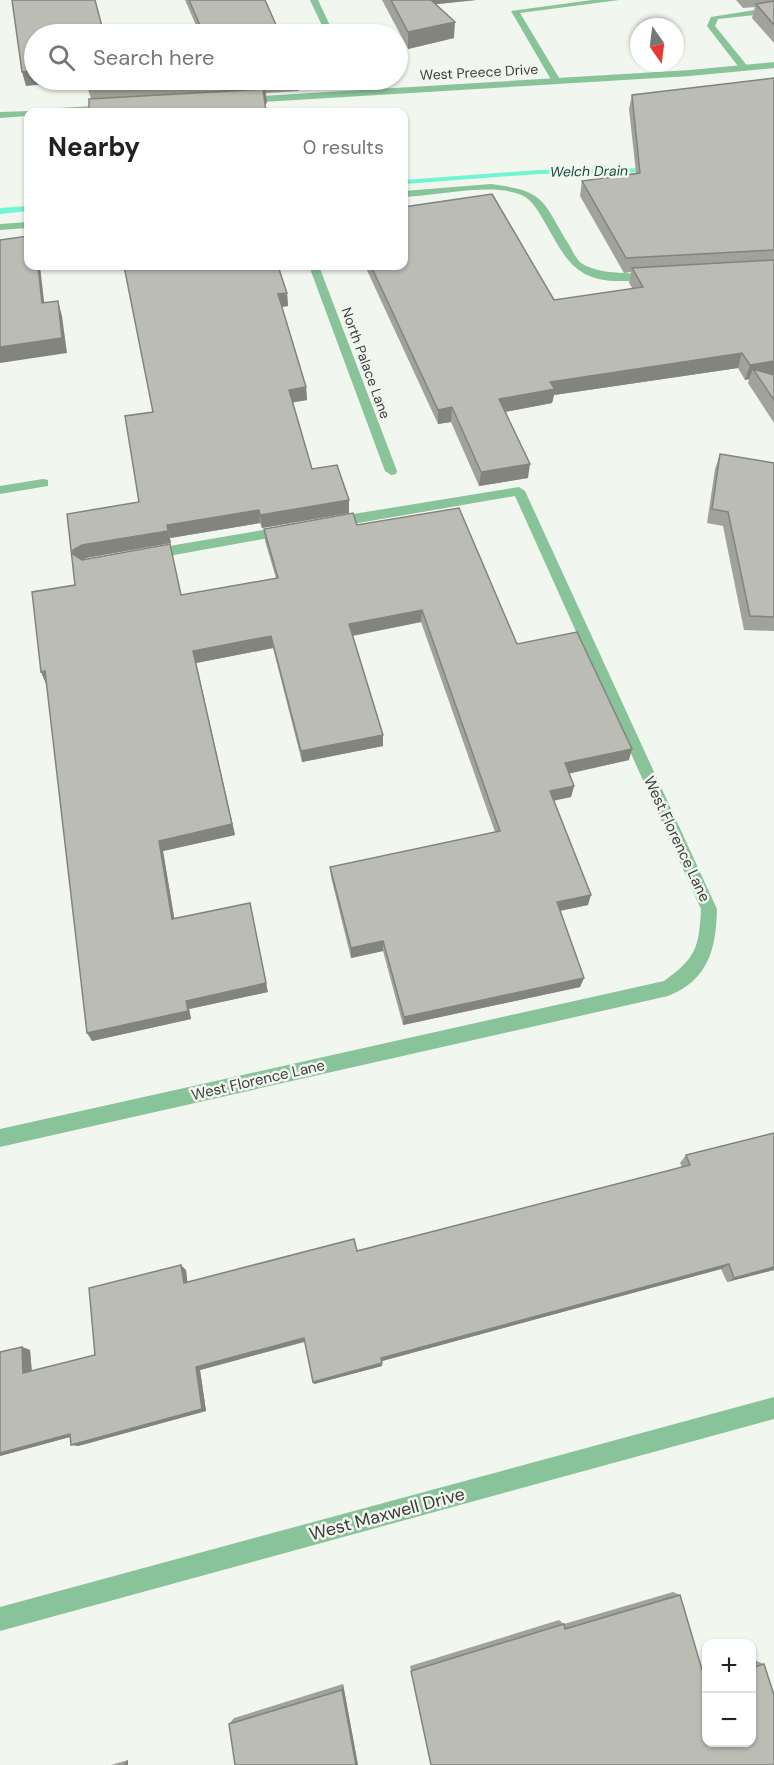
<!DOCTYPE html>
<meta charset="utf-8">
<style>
:root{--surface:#fff;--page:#f2f2f2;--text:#222;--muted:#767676;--line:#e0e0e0}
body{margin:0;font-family:"DM Sans",sans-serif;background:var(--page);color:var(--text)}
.controls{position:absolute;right:18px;bottom:18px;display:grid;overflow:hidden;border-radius:12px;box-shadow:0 2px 4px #0004}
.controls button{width:54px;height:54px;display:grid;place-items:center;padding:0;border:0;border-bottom:2px solid var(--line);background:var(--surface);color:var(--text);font:30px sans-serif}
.compass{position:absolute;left:630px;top:18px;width:54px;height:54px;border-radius:50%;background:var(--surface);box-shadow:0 2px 4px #0004;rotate:166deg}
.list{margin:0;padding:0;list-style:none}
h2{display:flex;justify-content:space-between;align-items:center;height:78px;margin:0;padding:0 24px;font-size:26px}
h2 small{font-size:20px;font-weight:400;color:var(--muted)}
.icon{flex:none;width:33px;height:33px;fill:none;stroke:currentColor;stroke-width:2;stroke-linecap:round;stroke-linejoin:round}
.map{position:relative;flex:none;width:774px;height:1765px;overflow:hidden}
.search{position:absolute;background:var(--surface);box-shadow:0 2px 4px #0004;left:24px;top:24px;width:384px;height:66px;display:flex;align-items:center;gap:15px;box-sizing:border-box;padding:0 21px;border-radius:33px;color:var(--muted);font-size:22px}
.panel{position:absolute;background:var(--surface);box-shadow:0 2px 4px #0004;left:24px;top:108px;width:384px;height:162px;border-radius:12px}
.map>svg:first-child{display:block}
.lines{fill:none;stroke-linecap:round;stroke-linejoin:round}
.stream{fill:#70f6d2;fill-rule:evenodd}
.service{fill:#89c399;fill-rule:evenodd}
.minor{fill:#89c399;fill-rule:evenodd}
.wall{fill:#a1a29b}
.shaded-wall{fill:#83847e}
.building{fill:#bbbcb4;stroke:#83847e;stroke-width:1.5}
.labels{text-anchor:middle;stroke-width:5;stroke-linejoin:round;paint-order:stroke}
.far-street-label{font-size:14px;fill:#3b3d3a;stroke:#f1f6ee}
.far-water-label{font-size:14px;font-style:italic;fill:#134d3f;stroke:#f1f6ee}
.street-label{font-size:15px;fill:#3b3d3a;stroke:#f1f6ee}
.near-street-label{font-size:18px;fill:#3b3d3a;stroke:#f1f6ee}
</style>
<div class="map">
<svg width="774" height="1765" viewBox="0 0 774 1765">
<rect width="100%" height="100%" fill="#f1f6ee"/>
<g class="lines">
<path class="stream" d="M 653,168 L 656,168 L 656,172 L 538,174 L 404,184 L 404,180 L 538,170 Z
M 28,206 L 28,211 L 0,214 L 0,208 Z"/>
<path class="service" d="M 592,0 L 619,0 L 520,13 L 561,81 L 553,83 L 511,11 Z
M 774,7 L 774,13 L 718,19 L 715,26 L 749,68 L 741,70 L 707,26 L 711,17 Z
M 43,479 L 48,480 L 48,486 L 0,494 L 0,486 Z"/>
<path class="minor" d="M 310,0 L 318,0 L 334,34 L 326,34 Z
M 774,62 L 774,68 L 690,76 L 245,103 L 240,100 L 245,97 L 690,70 Z
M 112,105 L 117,108 L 115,110 L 36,112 L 41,109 Z
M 31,111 L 28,116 L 0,118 L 0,112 Z
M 491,184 C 543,191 541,197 566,240 C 571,247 575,258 581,263 C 605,279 647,269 657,277 C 649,283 635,281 625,281 C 572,283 565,256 541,216 C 536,207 529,197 519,194 C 489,183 436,196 404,197 L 404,191 Z
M 28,222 L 28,228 L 0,230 L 0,224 Z
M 309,266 L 319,266 L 397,471 L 396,474 L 391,475 L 385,471 Z
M 519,487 L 525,491 L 717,909 C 716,948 709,980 668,996 L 0,1147 L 0,1129 L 664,981 C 696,958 699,948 701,909 L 515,496 L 335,527 L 328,522 L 335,517 Z
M 286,526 L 291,528 L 291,534 L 152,559 L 145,554 L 152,549 Z
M 774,1397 L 774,1419 L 0,1631 L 0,1607 Z"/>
</g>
<path class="wall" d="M 185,0 L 265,0 L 280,34 L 198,30 Z
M 382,0 L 476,0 L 436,4 L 454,38 L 408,49 Z
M 736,0 L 774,0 L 774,43 L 752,18 L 755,7 L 743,8 Z
M 774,78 L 774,423 L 748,383 L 749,379 L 745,380 L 738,368 L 554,395 L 552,403 L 506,412 L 528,478 L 479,486 L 451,422 L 438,424 L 365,266 L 404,266 L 554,300 L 633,289 L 629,283 L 631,272 L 624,273 L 580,196 L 582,181 L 636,173 L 629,109 L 632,95 Z
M 88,80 L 298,80 L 299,91 L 266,93 L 267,103 L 265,104 L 91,99 L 88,89 Z
M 287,293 L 288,306 L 282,307 L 306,387 L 307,400 L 292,402 L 312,469 L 349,500 L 349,513 L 262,528 L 260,523 L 170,538 L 171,543 L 86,558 L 83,559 L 181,595 L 276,578 L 265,541 L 264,529 L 357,525 L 517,644 L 629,760 L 569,773 L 574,786 L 571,797 L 554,800 L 588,905 L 560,911 L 584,978 L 580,987 L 403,1025 L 383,951 L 351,958 L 331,877 L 330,867 L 495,832 L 421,622 L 353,636 L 383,746 L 302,762 L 273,648 L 196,663 L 235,835 L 163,851 L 174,918 L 268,992 L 189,1009 L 191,1019 L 92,1041 L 75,585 L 67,514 L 139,502 L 153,412 Z
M 720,454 L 774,463 L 774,631 L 744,630 L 723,526 L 707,523 L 715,469 Z
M 774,1133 L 774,1270 L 727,1282 L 721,1269 L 382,1361 L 382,1366 L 314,1384 L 305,1342 L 200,1370 L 206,1411 L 78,1446 L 70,1437 L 0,1456 L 0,1352 L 22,1347 L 30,1350 L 32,1371 L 95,1355 L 186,1270 L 187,1282 L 357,1251 L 682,1167 L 680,1163 L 686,1155 Z
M 673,1592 L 680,1595 L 704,1676 L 706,1675 L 706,1743 L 752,1743 L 752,1661 L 754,1660 L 764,1664 L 774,1695 L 774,1765 L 431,1765 L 410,1666 L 559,1620 L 564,1624 Z
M 343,1684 L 358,1765 L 229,1724 L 234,1718 Z
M 128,1760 L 128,1765 L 111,1765 Z"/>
<path class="shaded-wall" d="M 420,0 L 476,0 L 419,6 Z
M 455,22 L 454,38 L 408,49 L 408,32 Z
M 34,70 L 34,80 L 85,80 L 26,86 L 22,72 Z
M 263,89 L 265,89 L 267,103 L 264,104 Z
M 38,266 L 40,266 L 46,318 L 42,303 Z
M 287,293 L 288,306 L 280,307 L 278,294 Z
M 58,301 L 62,316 L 67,353 L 0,363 L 0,347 Z
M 742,353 L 738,368 L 554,395 L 552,403 L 498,413 L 499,399 L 550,382 Z
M 774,361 L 774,375 L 753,369 L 749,379 L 745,380 L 750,365 Z
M 306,387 L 307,400 L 290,403 L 289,390 Z
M 452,407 L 451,422 L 438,424 L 438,410 Z
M 530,464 L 528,478 L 479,486 L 481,472 Z
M 349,500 L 349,513 L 262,528 L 260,515 Z
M 259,510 L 260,523 L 170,538 L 167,525 Z
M 168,531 L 171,543 L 86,558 L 78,563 L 73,554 L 73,550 L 82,545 Z
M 422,610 L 421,622 L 350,636 L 349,624 Z
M 271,636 L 273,648 L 196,663 L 235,835 L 163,851 L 176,928 L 172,919 L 159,841 L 193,651 Z
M 45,671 L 46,684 L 41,672 Z
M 383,735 L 383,746 L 302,762 L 301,751 Z
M 632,749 L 629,760 L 563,775 L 565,763 Z
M 574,786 L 571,797 L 548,802 L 550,791 Z
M 591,895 L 588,905 L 554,912 L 557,902 Z
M 250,903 L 268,992 L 189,1009 L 191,1019 L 92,1041 L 87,1033 Z
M 383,941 L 383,951 L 351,958 L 351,948 Z
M 584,978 L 580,987 L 403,1025 L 404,1017 Z
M 729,1264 L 721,1269 L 382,1361 L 381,1358 Z
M 181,1265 L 186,1270 L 188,1287 L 184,1283 Z
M 774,1267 L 774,1270 L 727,1282 L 734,1278 Z
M 304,1338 L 306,1341 L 200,1370 L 206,1411 L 78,1446 L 71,1445 L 196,1367 Z
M 22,1347 L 30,1350 L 32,1376 L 23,1373 Z
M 382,1363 L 382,1366 L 314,1384 L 313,1382 Z
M 70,1434 L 77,1435 L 0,1456 L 0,1453 Z
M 343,1684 L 358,1765 L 356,1765 L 342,1690 Z
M 128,1760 L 128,1765 L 123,1765 Z"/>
<path class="building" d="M 12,0 L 95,0 L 104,34 L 34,34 L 34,70 L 22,72 Z
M 189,0 L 265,0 L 280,34 L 160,34 L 202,30 Z
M 391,0 L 431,0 L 455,22 L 408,32 Z
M 774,1 L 774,25 L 756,4 Z
M 774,78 L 774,250 L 626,258 L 582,181 L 640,173 L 632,95 Z
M 88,80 L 249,80 L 88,89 Z
M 263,89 L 266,112 L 89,112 L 89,99 L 265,89 Z
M 492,194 L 554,300 L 643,287 L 632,268 L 774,260 L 774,361 L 750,365 L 742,353 L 550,382 L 555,389 L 499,399 L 530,464 L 481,472 L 452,407 L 438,410 L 371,266 L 404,266 L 404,207 Z
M 28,236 L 28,266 L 38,266 L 42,303 L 58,301 L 62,338 L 0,347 L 0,240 Z
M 124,266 L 278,266 L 287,293 L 278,294 L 306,387 L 289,390 L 312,469 L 337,465 L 349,500 L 260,515 L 259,510 L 167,525 L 168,531 L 82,545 L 73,550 L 73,554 L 82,560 L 170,544 L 181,595 L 278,578 L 264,529 L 353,513 L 357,525 L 459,508 L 517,644 L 577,632 L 632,749 L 565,763 L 574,786 L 550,791 L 591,895 L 557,902 L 584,978 L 404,1017 L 383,941 L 351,948 L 330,867 L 500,831 L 422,610 L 349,624 L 383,735 L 301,751 L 271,636 L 193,651 L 232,824 L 159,841 L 172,919 L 250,903 L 266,983 L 186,1001 L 188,1011 L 87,1033 L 45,671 L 41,672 L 32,592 L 75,585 L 67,514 L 139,502 L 125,416 L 153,412 Z
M 753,369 L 774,375 L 774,400 Z
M 720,454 L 774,463 L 774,617 L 750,616 L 728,512 L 712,509 Z
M 774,1133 L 774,1267 L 734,1278 L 729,1264 L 381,1358 L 382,1363 L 313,1382 L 304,1338 L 196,1367 L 202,1409 L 71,1445 L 70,1434 L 0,1453 L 0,1352 L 22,1347 L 23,1373 L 95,1355 L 89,1288 L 181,1265 L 184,1283 L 354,1239 L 357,1251 L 690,1165 L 686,1155 Z
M 680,1595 L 706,1683 L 706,1743 L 752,1743 L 752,1668 L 764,1664 L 774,1695 L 774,1765 L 431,1765 L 411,1671 L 564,1624 L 565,1629 Z
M 342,1690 L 356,1765 L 235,1765 L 229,1724 Z"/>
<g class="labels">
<g class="far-street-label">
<text transform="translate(479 72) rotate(-3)" y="5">West Preece Drive</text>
<text transform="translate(366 363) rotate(70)" y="5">North Palace Lane</text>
</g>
<g class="far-water-label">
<text transform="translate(589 171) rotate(-1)" y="5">Welch Drain</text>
</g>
<g class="street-label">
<text transform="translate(677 839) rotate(65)" y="5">West Florence Lane</text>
<text transform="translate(258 1080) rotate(-13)" y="5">West Florence Lane</text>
</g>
<g class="near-street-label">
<text transform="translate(387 1514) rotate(-15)" y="6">West Maxwell Drive</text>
</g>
</g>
</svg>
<div class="controls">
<button>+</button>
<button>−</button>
</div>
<svg class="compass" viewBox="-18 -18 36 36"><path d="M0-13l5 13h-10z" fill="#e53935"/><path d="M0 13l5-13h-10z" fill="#767676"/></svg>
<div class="search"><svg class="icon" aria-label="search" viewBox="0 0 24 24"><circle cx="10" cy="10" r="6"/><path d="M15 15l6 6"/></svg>Search here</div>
<section class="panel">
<h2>Nearby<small>0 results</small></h2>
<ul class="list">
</ul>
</section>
</div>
